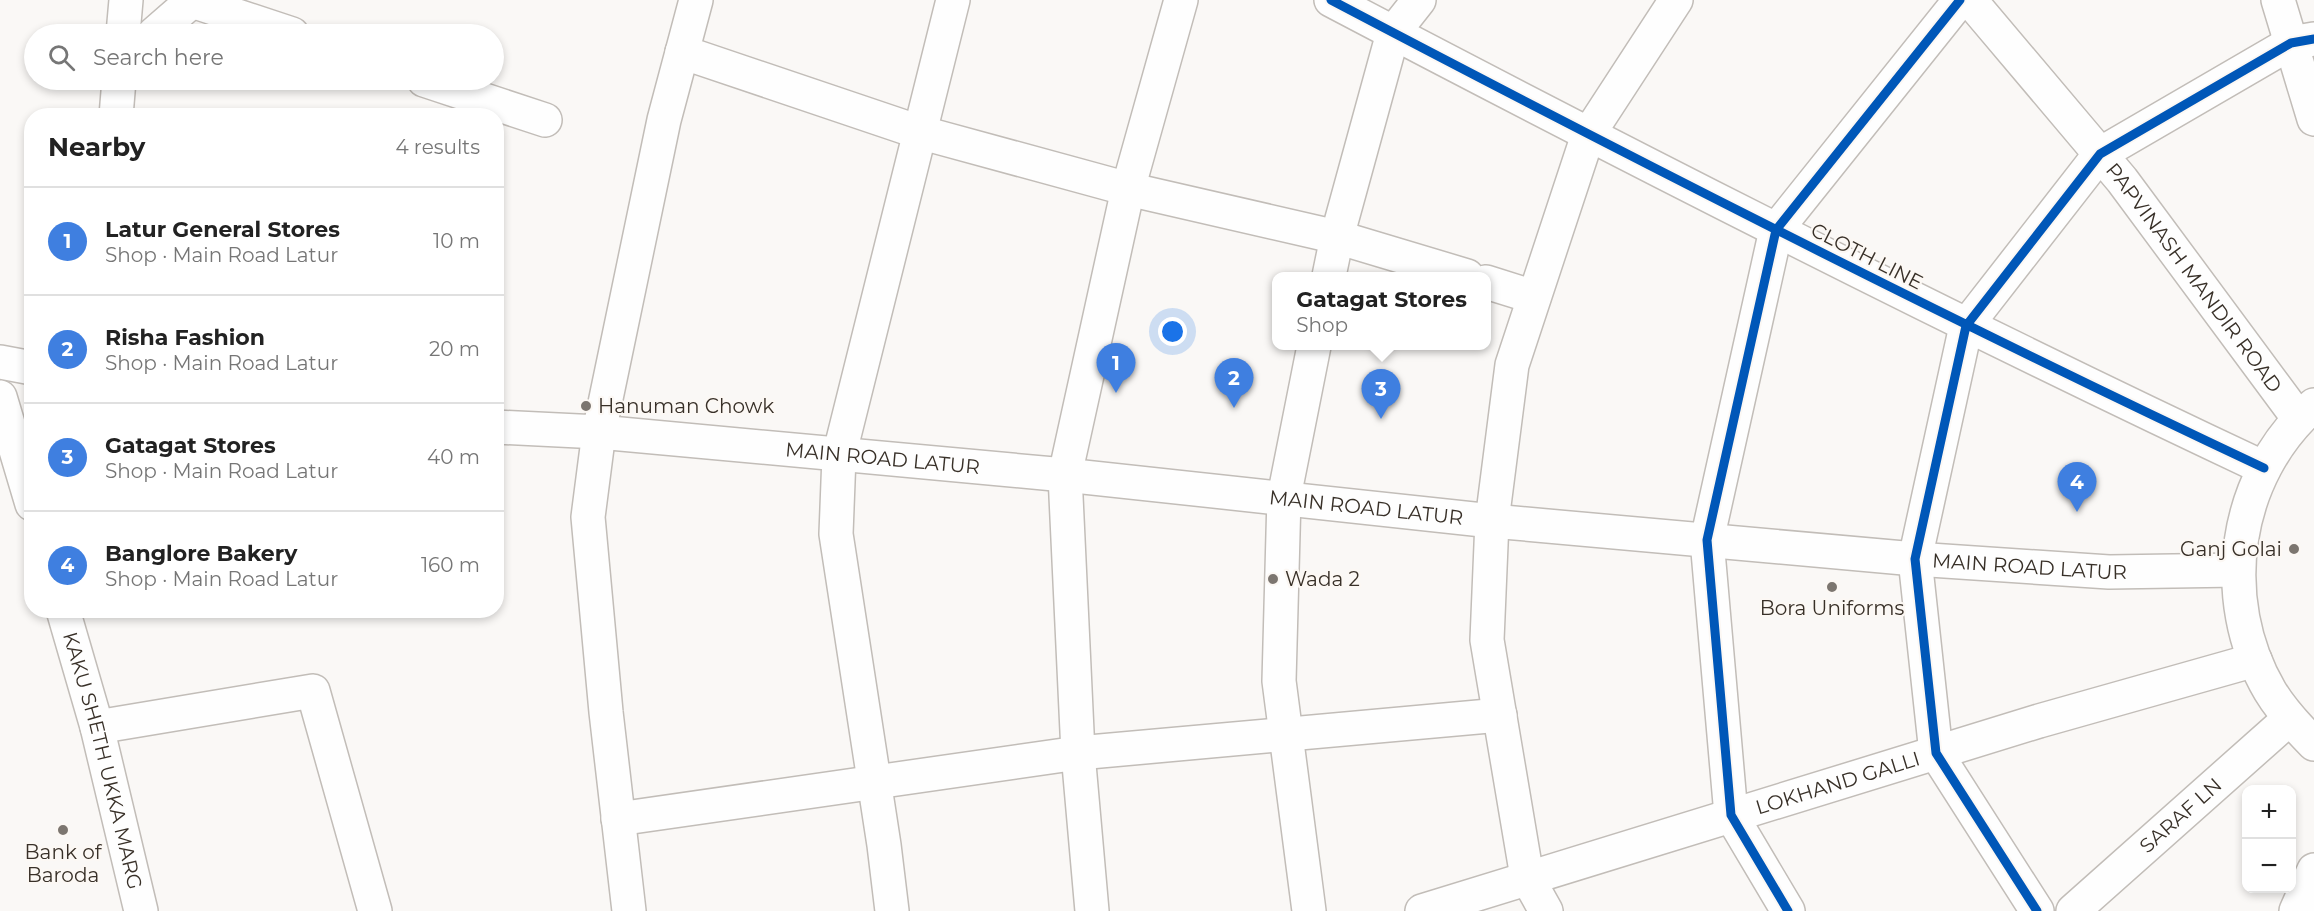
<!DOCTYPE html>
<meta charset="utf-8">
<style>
:root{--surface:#fff;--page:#f6f6f6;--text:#222;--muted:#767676;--line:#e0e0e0;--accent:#2563eb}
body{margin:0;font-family:Montserrat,sans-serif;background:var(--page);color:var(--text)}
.controls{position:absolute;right:18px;bottom:18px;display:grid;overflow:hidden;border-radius:12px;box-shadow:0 3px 9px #0003}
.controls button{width:54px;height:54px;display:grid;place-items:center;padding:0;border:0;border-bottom:2px solid var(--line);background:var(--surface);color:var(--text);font:30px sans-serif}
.you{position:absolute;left:1173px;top:332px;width:21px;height:21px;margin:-15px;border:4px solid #fff;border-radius:50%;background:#1a73e8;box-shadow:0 0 0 9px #1a73e833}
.badge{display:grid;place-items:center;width:39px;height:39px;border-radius:50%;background:var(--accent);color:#fff;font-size:20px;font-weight:700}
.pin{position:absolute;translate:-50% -50px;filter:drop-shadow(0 2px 3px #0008)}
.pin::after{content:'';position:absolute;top:32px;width:21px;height:18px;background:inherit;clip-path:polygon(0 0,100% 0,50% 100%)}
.popup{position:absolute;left:1272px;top:272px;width:219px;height:78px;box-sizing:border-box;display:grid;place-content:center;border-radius:12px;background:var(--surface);filter:drop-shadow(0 2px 4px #0005);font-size:20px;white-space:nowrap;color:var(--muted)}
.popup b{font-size:22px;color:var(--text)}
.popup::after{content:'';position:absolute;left:50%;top:100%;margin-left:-12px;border:12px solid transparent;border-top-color:var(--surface)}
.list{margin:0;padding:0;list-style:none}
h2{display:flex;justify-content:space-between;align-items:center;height:78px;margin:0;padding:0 24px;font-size:26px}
h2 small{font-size:20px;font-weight:400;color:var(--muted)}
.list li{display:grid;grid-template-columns:39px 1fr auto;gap:18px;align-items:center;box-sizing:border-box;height:108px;padding:0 24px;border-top:2px solid var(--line)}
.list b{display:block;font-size:22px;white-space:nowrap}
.list p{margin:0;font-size:20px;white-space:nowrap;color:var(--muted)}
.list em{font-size:20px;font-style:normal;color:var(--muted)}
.icon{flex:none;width:33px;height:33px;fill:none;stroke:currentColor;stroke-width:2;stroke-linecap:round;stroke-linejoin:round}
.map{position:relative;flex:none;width:2314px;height:911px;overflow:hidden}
.search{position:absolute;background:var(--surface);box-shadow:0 3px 9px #0003;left:24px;top:24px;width:480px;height:66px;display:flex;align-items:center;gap:15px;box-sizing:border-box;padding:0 21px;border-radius:33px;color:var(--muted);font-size:22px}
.panel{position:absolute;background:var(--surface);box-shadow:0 3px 9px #0003;left:24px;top:108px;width:480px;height:510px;border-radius:24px}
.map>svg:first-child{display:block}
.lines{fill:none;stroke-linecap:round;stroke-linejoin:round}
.minor-casing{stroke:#c2bdb8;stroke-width:36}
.tertiary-casing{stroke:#c2bdb8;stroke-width:36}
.primary-casing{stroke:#c2bdb8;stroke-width:36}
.minor{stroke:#fefefe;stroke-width:33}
.tertiary{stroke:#fefefe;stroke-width:33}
.primary{stroke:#fefefe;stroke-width:33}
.cycleway-casing{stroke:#fcf8f4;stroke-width:13}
.cycleway{stroke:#0057b8;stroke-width:9}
.poi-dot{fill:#7c7670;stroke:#fcf8f4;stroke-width:2}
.labels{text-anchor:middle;stroke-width:4.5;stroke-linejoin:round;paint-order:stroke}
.street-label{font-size:20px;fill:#383028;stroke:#fcf8f4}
.poi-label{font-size:20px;fill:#383028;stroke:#fcf8f4;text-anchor:start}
</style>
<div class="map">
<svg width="2314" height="911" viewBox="0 0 2314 911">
<rect width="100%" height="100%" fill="#faf8f6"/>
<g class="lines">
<defs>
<g id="minor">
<path d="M 1331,0 C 1639,162 1949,320 2264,468"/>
<path d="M 2278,0 L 2314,119"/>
<path d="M 192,1 L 292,34"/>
<path d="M 123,34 L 126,0"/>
<path d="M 154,34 L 193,0"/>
<path d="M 682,52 L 919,132 L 1128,189 L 1337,237 L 1467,276"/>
<path d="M 424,80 L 545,120"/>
<path d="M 116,116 L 119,80"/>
<path d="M 1329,276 L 1337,237 L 1393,33 L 1419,0"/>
<path d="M 1486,282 L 1534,297"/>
<path d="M 0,397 L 32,504"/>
<path id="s1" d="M 63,610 L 97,727 L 141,911"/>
<path d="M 97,727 L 313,691 L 375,911"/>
<path d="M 618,819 L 1078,753 L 1500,715"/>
<path d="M 892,911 L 884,845 L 836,534 L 839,456 L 953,0"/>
<path d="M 1092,911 L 1078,753 L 1065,475 L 1128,189 L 1181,0"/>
<path d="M 1309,911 L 1279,681 L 1284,497 L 1314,346"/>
<path id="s2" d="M 1422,911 L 2039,721 L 2255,660"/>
<path d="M 1546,911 L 1527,877 L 1487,640 L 1492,521 L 1512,365 L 1588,135 L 1676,0"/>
<path d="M 1788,911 L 1731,815 L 1707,540 L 1776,230 L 1960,0"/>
<path d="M 2037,911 L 1936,753 L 1915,559 L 1966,326 L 2100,154 L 2291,43 L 2314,39"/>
<path id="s3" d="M 2073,911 L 2289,719"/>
<path d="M 2296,911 L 2314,870"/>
</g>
<g id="tertiary">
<path id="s4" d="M 1970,0 L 2122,180 L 2299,419"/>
<path d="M 629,911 L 606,712 L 588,517 L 599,432 L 664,120 L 696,0"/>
</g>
<g id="primary">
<path d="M 0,362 L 32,368"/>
<path d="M 2314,405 C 2233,476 2216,599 2270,691 C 2282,711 2298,728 2314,744"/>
<path id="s5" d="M 496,427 L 599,432 L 1065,475 L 1492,521 L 1915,559 L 2109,572 L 2238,570"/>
</g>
</defs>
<use href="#minor" class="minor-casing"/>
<use href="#tertiary" class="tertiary-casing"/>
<use href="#primary" class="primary-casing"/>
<use href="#minor" class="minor"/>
<use href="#tertiary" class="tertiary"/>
<use href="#primary" class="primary"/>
<defs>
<path id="cycleway" d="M 1331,0 C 1639,162 1949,320 2264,468
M 1788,911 L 1731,815 L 1707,540 L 1776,230 L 1960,0
M 2037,911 L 1936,753 L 1915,559 L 1966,326 L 2100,154 L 2291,43 L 2314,39"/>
</defs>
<use href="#cycleway" class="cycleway-casing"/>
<use href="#cycleway" class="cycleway"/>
</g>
<g class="poi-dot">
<circle cx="586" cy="406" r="6"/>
<circle cx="2294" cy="549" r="6"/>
<circle cx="1273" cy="579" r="6"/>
<circle cx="1832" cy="587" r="6"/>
<circle cx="63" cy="830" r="6"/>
</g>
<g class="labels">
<g class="street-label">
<text transform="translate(1867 256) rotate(27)" y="7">CLOTH LINE</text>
<text dy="7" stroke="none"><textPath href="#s4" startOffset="357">PAPVINASH MANDIR ROAD</textPath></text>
<text dy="7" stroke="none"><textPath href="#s5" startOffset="388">MAIN ROAD LATUR</textPath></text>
<text dy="7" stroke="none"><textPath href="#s5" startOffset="874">MAIN ROAD LATUR</textPath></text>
<text dy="7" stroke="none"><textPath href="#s5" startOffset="1540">MAIN ROAD LATUR</textPath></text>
<text dy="7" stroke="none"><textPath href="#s1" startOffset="156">KAKU SHETH UKKA MARG</textPath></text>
<text dy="7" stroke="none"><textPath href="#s2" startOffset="435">LOKHAND GALLI</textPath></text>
<text dy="7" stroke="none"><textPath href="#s3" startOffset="144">SARAF LN</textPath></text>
</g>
<g class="poi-label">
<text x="598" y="413">Hanuman Chowk</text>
<text x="2282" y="556" text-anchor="end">Ganj Golai</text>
<text x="1285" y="586">Wada 2</text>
<text x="1832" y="615" text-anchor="middle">Bora Uniforms</text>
<text x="63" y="859" text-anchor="middle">Bank of<tspan x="63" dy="23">Baroda</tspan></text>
</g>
</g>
</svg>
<div class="controls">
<button>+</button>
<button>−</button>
</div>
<div class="you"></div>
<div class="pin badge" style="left:1116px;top:393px;background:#3f7fe0">1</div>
<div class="pin badge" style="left:1234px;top:408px;background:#3f7fe0">2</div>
<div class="pin badge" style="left:1381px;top:419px;background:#3f7fe0">3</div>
<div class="popup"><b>Gatagat Stores</b>Shop</div>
<div class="pin badge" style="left:2077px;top:512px;background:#3f7fe0">4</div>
<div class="search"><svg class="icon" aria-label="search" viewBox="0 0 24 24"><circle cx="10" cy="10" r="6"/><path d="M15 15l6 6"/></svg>Search here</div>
<section class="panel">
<h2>Nearby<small>4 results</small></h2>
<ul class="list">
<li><span class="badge" style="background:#3f7fe0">1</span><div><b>Latur General Stores</b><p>Shop · Main Road Latur</p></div><em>10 m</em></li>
<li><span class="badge" style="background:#3f7fe0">2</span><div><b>Risha Fashion</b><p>Shop · Main Road Latur</p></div><em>20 m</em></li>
<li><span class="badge" style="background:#3f7fe0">3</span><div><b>Gatagat Stores</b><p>Shop · Main Road Latur</p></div><em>40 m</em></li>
<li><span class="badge" style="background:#3f7fe0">4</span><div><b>Banglore Bakery</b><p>Shop · Main Road Latur</p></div><em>160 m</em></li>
</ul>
</section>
</div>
